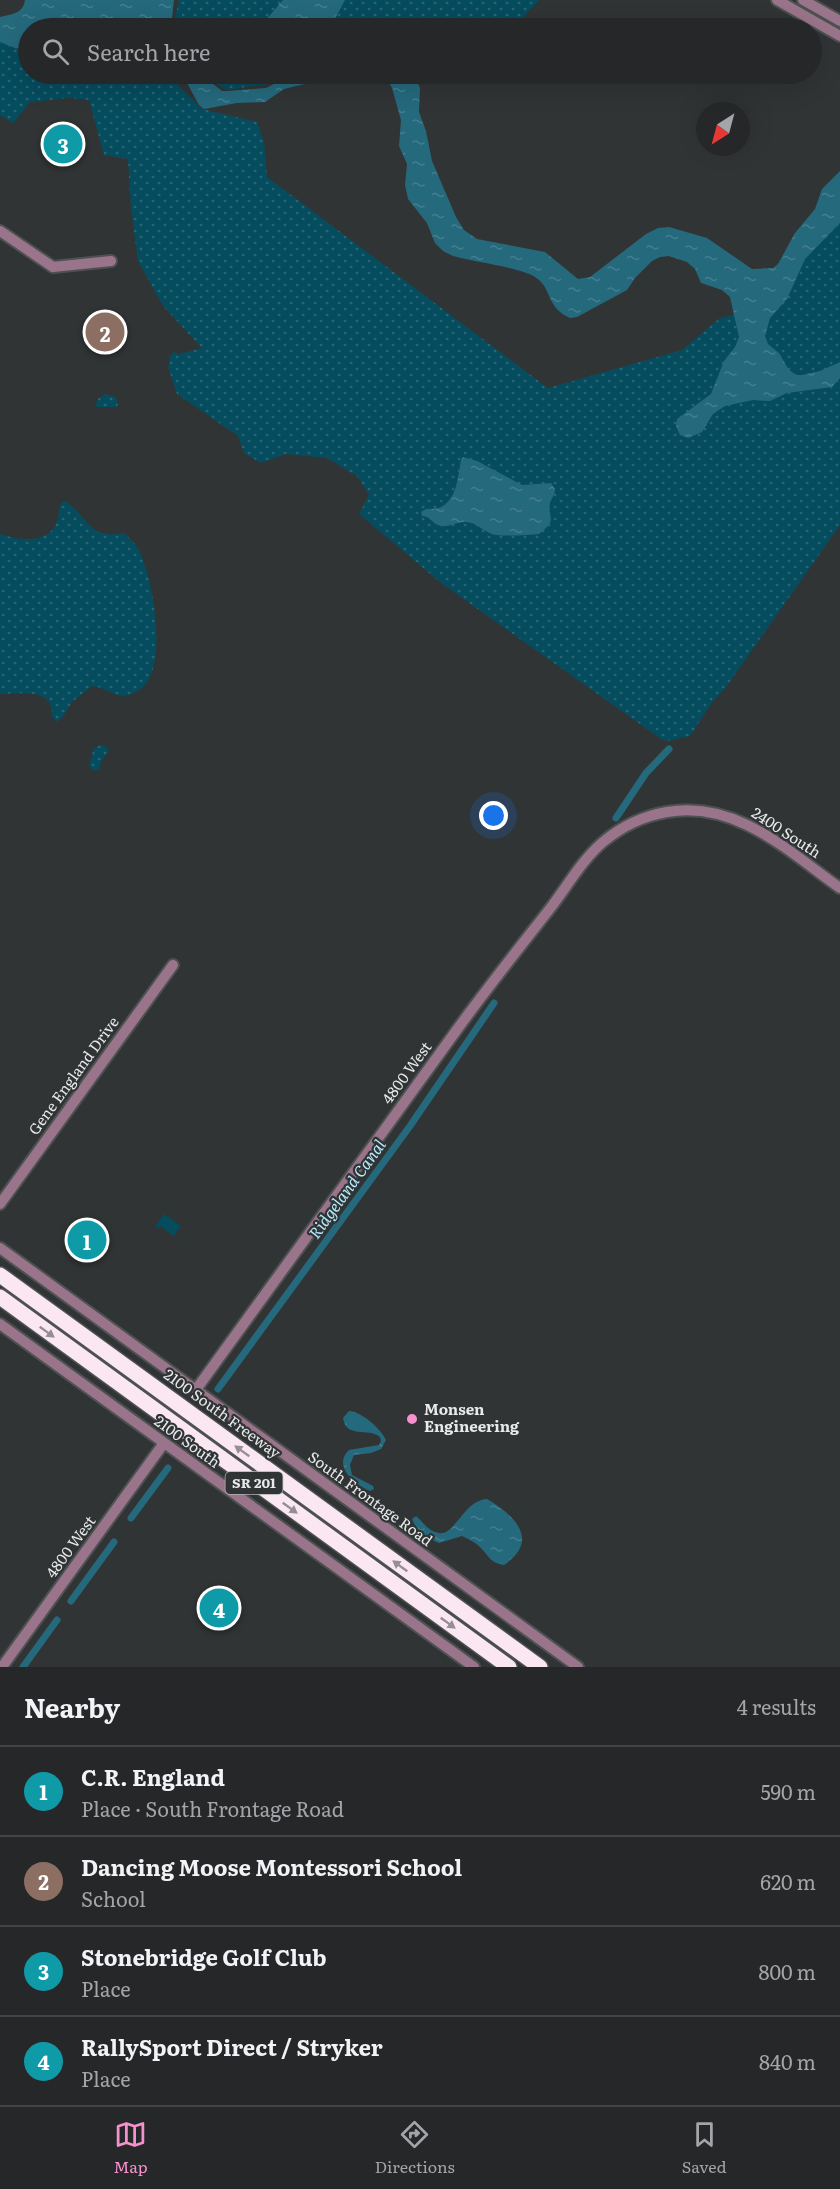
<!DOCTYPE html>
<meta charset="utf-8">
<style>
:root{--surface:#252728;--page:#2d2f30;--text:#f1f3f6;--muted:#a3a5a8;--line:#424445;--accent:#f690cf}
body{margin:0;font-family:Literata,serif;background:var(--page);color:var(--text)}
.compass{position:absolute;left:696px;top:102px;width:54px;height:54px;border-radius:50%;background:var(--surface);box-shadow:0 6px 24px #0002;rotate:216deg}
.you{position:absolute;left:494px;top:816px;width:21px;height:21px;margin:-15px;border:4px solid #fff;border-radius:50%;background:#1a73e8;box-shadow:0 0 0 9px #1a73e833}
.badge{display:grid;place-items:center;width:39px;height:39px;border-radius:50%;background:var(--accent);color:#fff;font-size:20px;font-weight:700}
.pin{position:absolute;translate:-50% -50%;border:3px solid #fff;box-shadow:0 2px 6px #0006}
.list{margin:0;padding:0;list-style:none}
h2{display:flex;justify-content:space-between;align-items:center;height:78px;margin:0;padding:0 24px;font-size:26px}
h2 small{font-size:20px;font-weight:400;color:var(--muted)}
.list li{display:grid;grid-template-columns:39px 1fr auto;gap:18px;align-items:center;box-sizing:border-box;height:90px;padding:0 24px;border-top:2px solid var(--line)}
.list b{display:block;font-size:22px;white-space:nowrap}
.list p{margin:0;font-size:20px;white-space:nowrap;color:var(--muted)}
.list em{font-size:20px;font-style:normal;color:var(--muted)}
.icon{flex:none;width:33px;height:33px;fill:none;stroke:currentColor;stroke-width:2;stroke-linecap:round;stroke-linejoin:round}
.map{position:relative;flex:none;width:840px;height:1667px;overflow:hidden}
.search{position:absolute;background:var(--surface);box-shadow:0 6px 24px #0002;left:18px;right:18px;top:18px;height:66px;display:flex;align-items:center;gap:15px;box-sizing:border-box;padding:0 21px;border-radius:33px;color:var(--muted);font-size:22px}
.sheet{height:438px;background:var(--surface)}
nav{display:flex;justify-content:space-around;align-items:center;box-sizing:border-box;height:84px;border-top:2px solid var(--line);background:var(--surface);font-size:16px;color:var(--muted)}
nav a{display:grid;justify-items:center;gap:3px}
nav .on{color:var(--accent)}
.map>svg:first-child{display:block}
.grass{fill:url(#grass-dots)}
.pitch{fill:#054c5e}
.water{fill:url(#water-ripples)}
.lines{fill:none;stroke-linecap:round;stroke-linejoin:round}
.canal{stroke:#25697d;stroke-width:7}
.minor-casing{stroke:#4e5152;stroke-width:14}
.highway-casing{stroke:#4e5152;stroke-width:18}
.minor{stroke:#99748a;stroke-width:10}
.highway{stroke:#fae7f1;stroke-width:15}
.oneway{fill:#968e93}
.poi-dot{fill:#f690cf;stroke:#313435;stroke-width:2}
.labels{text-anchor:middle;stroke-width:4.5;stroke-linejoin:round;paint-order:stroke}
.shield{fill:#313435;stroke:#b0b3b4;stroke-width:1.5}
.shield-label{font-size:14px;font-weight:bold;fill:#e7e9ea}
.street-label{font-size:15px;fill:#e7e9ea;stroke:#313435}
.poi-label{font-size:15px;font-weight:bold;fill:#e7e9ea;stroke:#313435;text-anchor:start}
.water-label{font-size:16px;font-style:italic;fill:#b5ecff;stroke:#313435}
</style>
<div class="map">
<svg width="840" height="1667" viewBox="0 0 840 1667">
<defs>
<pattern id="grass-dots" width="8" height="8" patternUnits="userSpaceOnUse" patternTransform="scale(1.5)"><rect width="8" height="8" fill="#054c5e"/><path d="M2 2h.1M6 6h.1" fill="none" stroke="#296675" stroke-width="1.8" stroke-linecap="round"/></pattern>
<pattern id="water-ripples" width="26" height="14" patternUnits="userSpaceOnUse" patternTransform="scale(1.5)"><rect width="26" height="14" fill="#25697d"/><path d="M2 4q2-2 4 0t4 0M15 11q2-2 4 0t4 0" fill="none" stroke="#457e90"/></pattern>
</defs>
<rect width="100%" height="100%" fill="#313435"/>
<path class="grass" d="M 179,0 L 539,0 L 514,28 L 173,28 Z
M 28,35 L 28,74 L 167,74 L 202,109 L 257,122 L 264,142 L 267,177 L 548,388 L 682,350 L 720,318 L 747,312 L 840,199 L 840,525 L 726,687 L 713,701 L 690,736 L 667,741 L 661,739 L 441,583 L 359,514 L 369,495 L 358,477 L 327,458 L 286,454 L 261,463 L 244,453 L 238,436 L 177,394 L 168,367 L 170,363 L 169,357 L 174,352 L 179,354 L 202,348 L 163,306 L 138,261 L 131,208 L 128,159 L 104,155 L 89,100 L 69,98 L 30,102 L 13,123 L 0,115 L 0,37 Z
M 197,74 L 294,74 L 273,83 L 227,90 L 215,83 L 203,80 Z
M 105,394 L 116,397 L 118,405 L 115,407 L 97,407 L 95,406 L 98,399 Z
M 65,501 C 89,516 87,540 123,533 C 130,538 135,543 139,550 C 153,578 170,671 139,690 C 117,704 111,688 92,686 L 72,702 L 62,718 L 56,722 L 52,716 C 54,687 20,694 0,694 L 0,534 C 21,541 53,545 58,517 C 60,509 57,505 65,501 Z
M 101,745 L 104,745 L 109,750 L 102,760 L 99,769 L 93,771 L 89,766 L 94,748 Z"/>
<path class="pitch" d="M 164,1214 L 181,1226 L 174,1236 L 160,1226 L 158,1228 L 155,1226 Z"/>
<path class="water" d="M 25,0 L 174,0 L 171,28 L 126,28 L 116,21 L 79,28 L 28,28 L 27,50 L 15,48 L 0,42 L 0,17 C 12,14 23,14 25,0 Z
M 283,0 L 345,0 L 330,28 L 259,28 Z
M 171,74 L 196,74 L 203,82 L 213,84 L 222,91 L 227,91 L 266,88 L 288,77 L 323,74 L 309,83 L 284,89 L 265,102 L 237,103 L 204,109 L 199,105 L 187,83 Z
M 384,74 L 414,74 L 420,88 L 419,112 L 426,131 L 432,161 L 456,217 L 464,230 L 477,239 L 545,252 L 578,279 L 590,277 L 646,234 L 658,228 L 669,227 L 707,238 L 752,269 L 773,268 L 778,264 L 795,233 L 815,209 L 822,189 L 840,171 L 840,223 L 805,259 L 787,299 L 770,318 L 765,336 L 768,344 L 779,353 L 789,370 L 796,375 L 802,375 L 820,371 L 840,362 L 840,378 L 832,387 L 787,393 L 770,401 L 753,400 L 725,406 L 713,414 L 702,432 L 688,438 L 680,435 L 676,426 L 677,419 L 711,394 L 724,361 L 735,347 L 739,337 L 730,297 L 722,290 L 701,283 L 695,269 L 687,262 L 669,256 L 660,257 L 652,261 L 635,278 L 627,290 L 577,317 L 570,318 C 545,307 553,288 535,277 C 523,268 470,261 453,256 L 443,251 L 435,243 L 427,223 L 408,199 L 405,185 L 407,164 L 399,146 L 401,120 L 392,88 Z
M 463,457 L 477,461 L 522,485 L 551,483 L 555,489 C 555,495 552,497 550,503 C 547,520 559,518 539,534 C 528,535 501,537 492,534 C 483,531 476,522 466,522 C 457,521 447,529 438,525 C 431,522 430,516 422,516 L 421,512 C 427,507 432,510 439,508 C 457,501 458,476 461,460 Z
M 349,1411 C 362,1412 380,1428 386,1440 L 381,1449 L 371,1453 L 354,1455 L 350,1465 L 352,1475 L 373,1486 L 374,1489 L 370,1491 C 355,1485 332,1466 349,1450 L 379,1445 L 381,1441 L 380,1437 C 368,1427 346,1439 343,1418 Z
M 487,1499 C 514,1515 541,1540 504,1565 C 490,1563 489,1556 480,1547 C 475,1542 468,1539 462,1536 L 439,1543 C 427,1538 417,1532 412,1519 L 416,1516 C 423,1522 429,1532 439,1533 C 455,1536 464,1500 487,1499 Z"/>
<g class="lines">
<path class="canal" d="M 616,818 L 646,773 L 669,749
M 218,1389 L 410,1126 L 494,1003
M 131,1518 L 168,1468
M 71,1601 L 114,1542
M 23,1667 L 57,1620"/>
<defs>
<path id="minor" d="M 777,0 L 840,36
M 803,0 L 840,21
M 0,231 L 53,267 L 111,261
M 0,1204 L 173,965
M 0,1248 L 578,1667
M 0,1324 L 474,1667
M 195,1391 C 282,1271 369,1151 456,1031 C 487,988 520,947 552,906 C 568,885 582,860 603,842 C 621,827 643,816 667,812 C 736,800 788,851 840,888
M 2,1667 L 164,1443"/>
<path id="highway" d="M 0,1275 L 540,1667
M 0,1297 L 509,1667"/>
</defs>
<use href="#minor" class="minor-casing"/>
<use href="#highway" class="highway-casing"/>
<use href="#minor" class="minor"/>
<use href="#highway" class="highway"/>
</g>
<defs><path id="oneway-solid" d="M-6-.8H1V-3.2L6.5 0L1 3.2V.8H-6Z" transform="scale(1.5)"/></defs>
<g class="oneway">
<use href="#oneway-solid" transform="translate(47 1332) rotate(36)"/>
<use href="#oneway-solid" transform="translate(242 1451) rotate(-144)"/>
<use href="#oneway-solid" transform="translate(290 1508) rotate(36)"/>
<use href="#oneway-solid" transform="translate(400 1566) rotate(-144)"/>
<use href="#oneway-solid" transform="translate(448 1623) rotate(36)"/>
</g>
<circle class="poi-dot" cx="412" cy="1419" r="6"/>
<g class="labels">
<rect class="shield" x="225.5" y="1472" width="57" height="22" rx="4.5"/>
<g class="shield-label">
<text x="254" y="1488">SR 201</text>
</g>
<g class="street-label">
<text transform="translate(786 833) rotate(33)" y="5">2400 South</text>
<text transform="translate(407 1073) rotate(-54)" y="5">4800 West</text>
<text transform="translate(74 1076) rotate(-54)" y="5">Gene England Drive</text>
<text transform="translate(222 1414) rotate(36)" y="5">2100 South Freeway</text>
<text transform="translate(187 1442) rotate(36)" y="5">2100 South</text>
<text transform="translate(370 1499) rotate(36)" y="5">South Frontage Road</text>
<text transform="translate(71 1547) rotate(-54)" y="5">4800 West</text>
</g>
<g class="poi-label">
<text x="424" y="1415">Monsen<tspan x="424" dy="17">Engineering</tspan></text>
</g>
<g class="water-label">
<text transform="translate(347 1189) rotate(-54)" y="6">Ridgeland Canal</text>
</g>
</g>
</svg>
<svg class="compass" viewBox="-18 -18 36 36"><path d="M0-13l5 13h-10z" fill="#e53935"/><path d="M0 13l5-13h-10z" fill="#a3a5a8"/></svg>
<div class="you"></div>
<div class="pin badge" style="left:87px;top:1240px;background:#0f9aa8">1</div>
<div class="pin badge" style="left:105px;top:332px;background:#8d6e63">2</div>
<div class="pin badge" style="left:63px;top:144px;background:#0f9aa8">3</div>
<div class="pin badge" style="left:219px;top:1608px;background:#0f9aa8">4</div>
<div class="search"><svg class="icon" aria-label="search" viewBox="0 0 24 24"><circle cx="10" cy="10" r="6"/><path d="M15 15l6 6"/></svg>Search here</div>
</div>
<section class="sheet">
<h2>Nearby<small>4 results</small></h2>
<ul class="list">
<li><span class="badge" style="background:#0f9aa8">1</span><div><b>C.R. England</b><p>Place · South Frontage Road</p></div><em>590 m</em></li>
<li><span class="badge" style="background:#8d6e63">2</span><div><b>Dancing Moose Montessori School</b><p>School</p></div><em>620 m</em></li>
<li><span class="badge" style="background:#0f9aa8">3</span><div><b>Stonebridge Golf Club</b><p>Place</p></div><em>800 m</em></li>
<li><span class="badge" style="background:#0f9aa8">4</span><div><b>RallySport Direct / Stryker</b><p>Place</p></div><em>840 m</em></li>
</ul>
</section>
<nav>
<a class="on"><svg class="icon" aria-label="map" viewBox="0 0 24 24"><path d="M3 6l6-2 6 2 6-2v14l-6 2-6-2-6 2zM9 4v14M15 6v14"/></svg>Map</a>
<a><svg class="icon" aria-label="directions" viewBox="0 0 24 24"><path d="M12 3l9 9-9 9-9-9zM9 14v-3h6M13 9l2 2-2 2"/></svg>Directions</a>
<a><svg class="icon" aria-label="saved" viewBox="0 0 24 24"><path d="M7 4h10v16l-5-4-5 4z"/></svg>Saved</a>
</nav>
